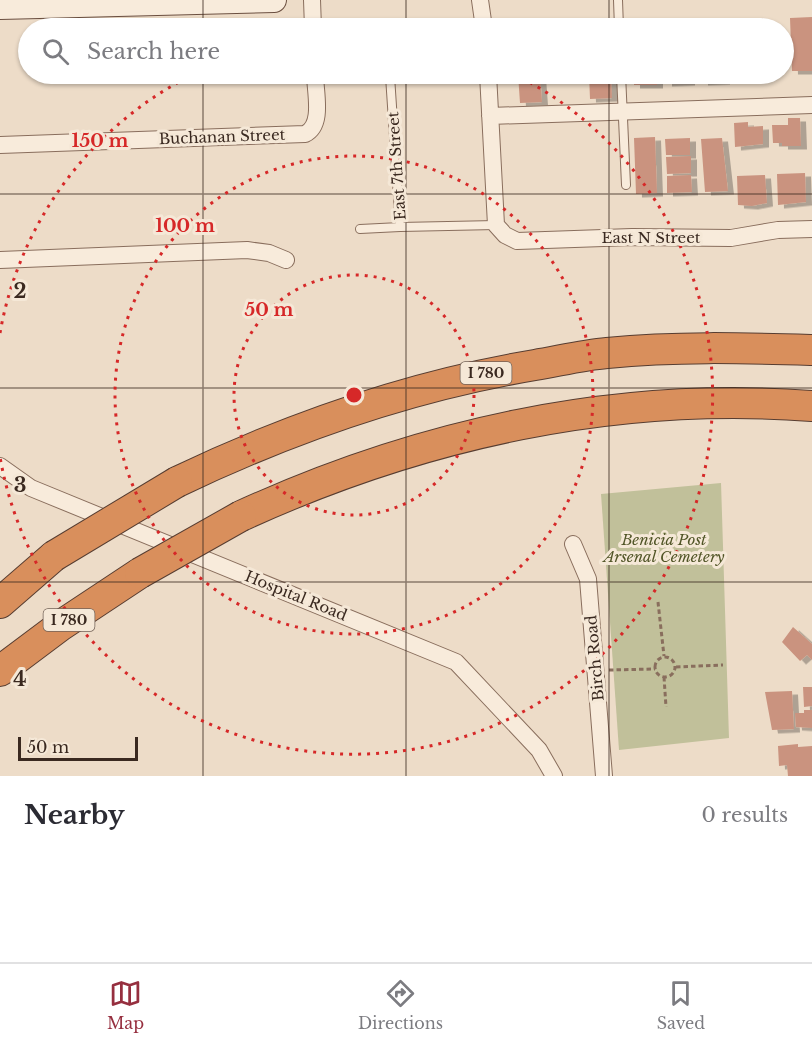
<!DOCTYPE html>
<style>
:root{--surface:#fff;--page:#f7f7f7;--text:#2b2b33;--muted:#7c7c81;--line:#e1e1e2;--accent:#962f3f}
body{margin:0;font-family:"Libre Baskerville",serif;background:var(--page);color:var(--text)}
.scale{position:absolute;left:18px;bottom:15px;width:120px;box-sizing:border-box;padding-left:6px;border:3px solid #3a2920;border-top:0;font-size:16px;line-height:21px;white-space:nowrap;color:#3a2920;-webkit-text-stroke:4px #f5e8d7;paint-order:stroke}
.list{margin:0;padding:0;list-style:none}
h2{display:flex;justify-content:space-between;align-items:center;height:78px;margin:0;padding:0 24px;font-size:26px}
h2 small{font-size:20px;font-weight:400;color:var(--muted)}
.icon{flex:none;width:33px;height:33px;fill:none;stroke:currentColor;stroke-width:2;stroke-linecap:round;stroke-linejoin:round}
.map{position:relative;flex:none;width:812px;height:776px;overflow:hidden}
.search{position:absolute;background:var(--surface);box-shadow:0 2px 4px #0004;left:18px;right:18px;top:18px;height:66px;display:flex;align-items:center;gap:15px;box-sizing:border-box;padding:0 21px;border-radius:33px;color:var(--muted);font-size:22px}
.sheet{height:186px;background:var(--surface)}
nav{display:flex;justify-content:space-around;align-items:center;box-sizing:border-box;height:84px;border-top:2px solid var(--line);background:var(--surface);font-size:16px;color:var(--muted)}
nav a{display:grid;justify-items:center;gap:3px}
nav .on{color:var(--accent)}
.map>svg:first-child{display:block}
.cemetery{fill:#c1c09a}
.building{fill:#ca937f;filter:url(#shadow)}
.lines{fill:none;stroke-linecap:round;stroke-linejoin:round}
.service-casing{stroke:#896e5d;stroke-width:10}
.minor-casing{stroke:#896e5d;stroke-width:18}
.secondary-casing{stroke:#6b4f40;stroke-width:26}
.motorway-casing{stroke:#573d31;stroke-width:32}
.path{stroke:#896e5d;stroke-width:3;stroke-dasharray:4.5 3;stroke-linecap:butt}
.service{stroke:#f8ebdb;stroke-width:8}
.minor{stroke:#f8ebdb;stroke-width:16}
.secondary{stroke:#f8ebdb;stroke-width:24}
.motorway{stroke:#d98f5c;stroke-width:30}
.motorway-bridge-casing{stroke:#573d31;stroke-width:32;stroke-linecap:butt}
.motorway-bridge{stroke:#d98f5c;stroke-width:30}
.grid{fill:none;stroke:#3a2920;stroke-width:1.5;stroke-opacity:0.55}
.ring{fill:none;stroke:#d62828;stroke-width:3;stroke-dasharray:3 6}
.labels{text-anchor:middle;stroke-width:6;stroke-linejoin:round;paint-order:stroke}
.shield{fill:#f5e8d7;stroke:#726257;stroke-width:1.5}
.shield-label{font-size:14px;font-weight:bold;fill:#3a2920}
.street-label{font-size:15px;fill:#3a2920;stroke:#f5e8d7}
.park-label{font-size:15px;font-style:italic;fill:#515527;stroke:#f5e8d7}
.grid-label{font-size:20px;text-anchor:middle;font-weight:bold;fill:#3a2920;stroke:#f5e8d7;stroke-width:6;stroke-linejoin:round;paint-order:stroke}
.centre{fill:#d62828;stroke:#f5e8d7;stroke-width:3}
.ring-label{font-size:18px;text-anchor:middle;font-weight:bold;fill:#d62828;stroke:#f5e8d7;stroke-width:6;stroke-linejoin:round;paint-order:stroke}
</style>
<div class="map">
<svg width="812" height="776" viewBox="0 0 812 776">
<defs>
<filter id="shadow"><feDropShadow dx="6" dy="3.5" stdDeviation="0" flood-color="#0004"/></filter>
</defs>
<rect width="100%" height="100%" fill="#eddcc8"/>
<path class="cemetery" d="M 721,483 L 729,738 L 619,750 L 601,494 Z"/>
<path class="building" d="M 812,17 L 812,71 L 792,71 L 790,18 Z
M 763,18 L 763,28 L 734,28 L 733,20 Z
M 518,74 L 540,74 L 542,102 L 520,103 Z
M 589,74 L 611,74 L 612,98 L 590,99 Z
M 634,74 L 657,74 L 657,85 L 634,85 Z
M 666,74 L 689,74 L 689,82 L 666,83 Z
M 702,74 L 724,74 L 724,81 L 702,82 Z
M 788,118 L 800,118 L 801,146 L 782,146 L 782,143 L 773,143 L 772,125 L 788,125 Z
M 748,122 L 748,127 L 763,126 L 763,144 L 735,147 L 734,123 Z
M 655,137 L 657,193 L 636,194 L 634,138 Z
M 690,138 L 690,155 L 666,155 L 665,139 Z
M 722,138 L 728,191 L 705,192 L 701,139 Z
M 691,156 L 691,173 L 667,174 L 666,157 Z
M 805,173 L 806,202 L 778,205 L 777,174 Z
M 691,175 L 692,192 L 667,193 L 667,176 Z
M 765,175 L 767,203 L 752,206 L 738,205 L 737,176 Z
M 793,627 L 812,644 L 812,660 L 807,655 L 800,661 L 782,642 Z
M 803,687 L 812,687 L 812,706 L 804,707 Z
M 792,691 L 794,729 L 772,730 L 765,692 Z
M 804,710 L 812,710 L 812,728 L 796,727 L 795,713 L 804,713 Z
M 798,744 L 798,747 L 812,746 L 812,776 L 788,776 L 787,765 L 779,766 L 778,746 Z"/>
<g class="lines">
<defs>
<path id="service" d="M 618,0 L 619,28
M 621,74 L 626,185
M 390,76 L 400,227 L 496,225
M 351,77 L 452,74
M 360,229 L 400,227"/>
<path id="minor" d="M 312,0 L 313,28
M 480,0 L 484,28
M 488,74 L 496,225 L 505,235 L 517,241 L 632,237 L 731,238 L 778,230 L 812,229
M 490,116 L 812,105
M 0,145 L 305,134 C 324,125 315,92 315,74
M 0,260 L 247,250 L 269,253 L 286,260
M 0,466 L 31,488 L 456,662 L 539,750 L 554,776
M 573,544 L 588,579 L 604,776"/>
<path id="secondary" d="M 0,7 L 274,0"/>
<path id="motorway" d="M 177,482 C 292,427 409,386 535,365 C 559,361 583,355 607,353 C 676,346 743,348 812,350
M 241,516 C 420,434 614,391 812,406
M 0,603 L 54,556
M 0,671 L 60,626 L 140,573"/>
</defs>
<use href="#service" class="service-casing"/>
<use href="#minor" class="minor-casing"/>
<use href="#secondary" class="secondary-casing"/>
<use href="#motorway" class="motorway-casing"/>
<path class="path" d="M 658,602 L 664,656
M655 667a10 10 0 1 1 20 0a10 10 0 1 1-20 0Z
M 676,667 L 723,665
M 609,670 L 655,669
M 664,677 L 666,707"/>
<use href="#service" class="service"/>
<use href="#minor" class="minor"/>
<use href="#secondary" class="secondary"/>
<use href="#motorway" class="motorway"/>
<defs>
<path id="motorway-bridge" d="M 54,556 L 177,482
M 140,573 L 241,516"/>
</defs>
<use href="#motorway-bridge" class="motorway-bridge-casing"/>
<use href="#motorway-bridge" class="motorway-bridge"/>
</g>
<path class="grid" d="M 203,0 L 203,28M 406,0 L 406,28M 609,0 L 609,28M 203,74 L 203,776M 406,74 L 406,776M 609,74 L 609,776M 0,194 L 812,194M 0,388 L 812,388M 0,582 L 812,582"/>
<g class="ring">
<circle cx="354" cy="395" r="120"/>
<circle cx="354" cy="395" r="239"/>
<path d="M0 333A359 359 0 0 1 194 74M514 74A359 359 0 1 1 0 457"/>
</g>
<g class="labels">
<g class="shield">
<rect x="460.5" y="362" width="51" height="22" rx="4.5"/>
<rect x="43.5" y="609" width="51" height="22" rx="4.5"/>
</g>
<g class="shield-label">
<text x="486" y="378">I 780</text>
<text x="69" y="625">I 780</text>
</g>
<g class="street-label">
<text transform="translate(222 137) rotate(-2)" y="5">Buchanan Street</text>
<text transform="translate(397 166) rotate(-94)" y="5">East 7th Street</text>
<text x="651" y="243">East N Street</text>
<text transform="translate(296 596) rotate(22)" y="5">Hospital Road</text>
<text transform="translate(595 658) rotate(-95)" y="5">Birch Road</text>
</g>
<g class="park-label">
<text x="664" y="545">Benicia Post<tspan x="664" dy="17">Arsenal Cemetery</tspan></text>
</g>
</g>
<g class="grid-label">
<text x="20" y="298">2</text>
<text x="20" y="492">3</text>
<text x="20" y="686">4</text>
</g>
<circle cx="354" cy="395" r="9" class="centre"/>
<g class="ring-label">
<text x="100" y="147">150 m</text>
<text x="185" y="232">100 m</text>
<text x="269" y="316">50 m</text>
</g>
</svg>
<div class="scale">50 m</div>
<div class="search"><svg class="icon" aria-label="search" viewBox="0 0 24 24"><circle cx="10" cy="10" r="6"/><path d="M15 15l6 6"/></svg>Search here</div>
</div>
<section class="sheet">
<h2>Nearby<small>0 results</small></h2>
<ul class="list">
</ul>
</section>
<nav>
<a class="on"><svg class="icon" aria-label="map" viewBox="0 0 24 24"><path d="M3 6l6-2 6 2 6-2v14l-6 2-6-2-6 2zM9 4v14M15 6v14"/></svg>Map</a>
<a><svg class="icon" aria-label="directions" viewBox="0 0 24 24"><path d="M12 3l9 9-9 9-9-9zM9 14v-3h6M13 9l2 2-2 2"/></svg>Directions</a>
<a><svg class="icon" aria-label="saved" viewBox="0 0 24 24"><path d="M7 4h10v16l-5-4-5 4z"/></svg>Saved</a>
</nav>
